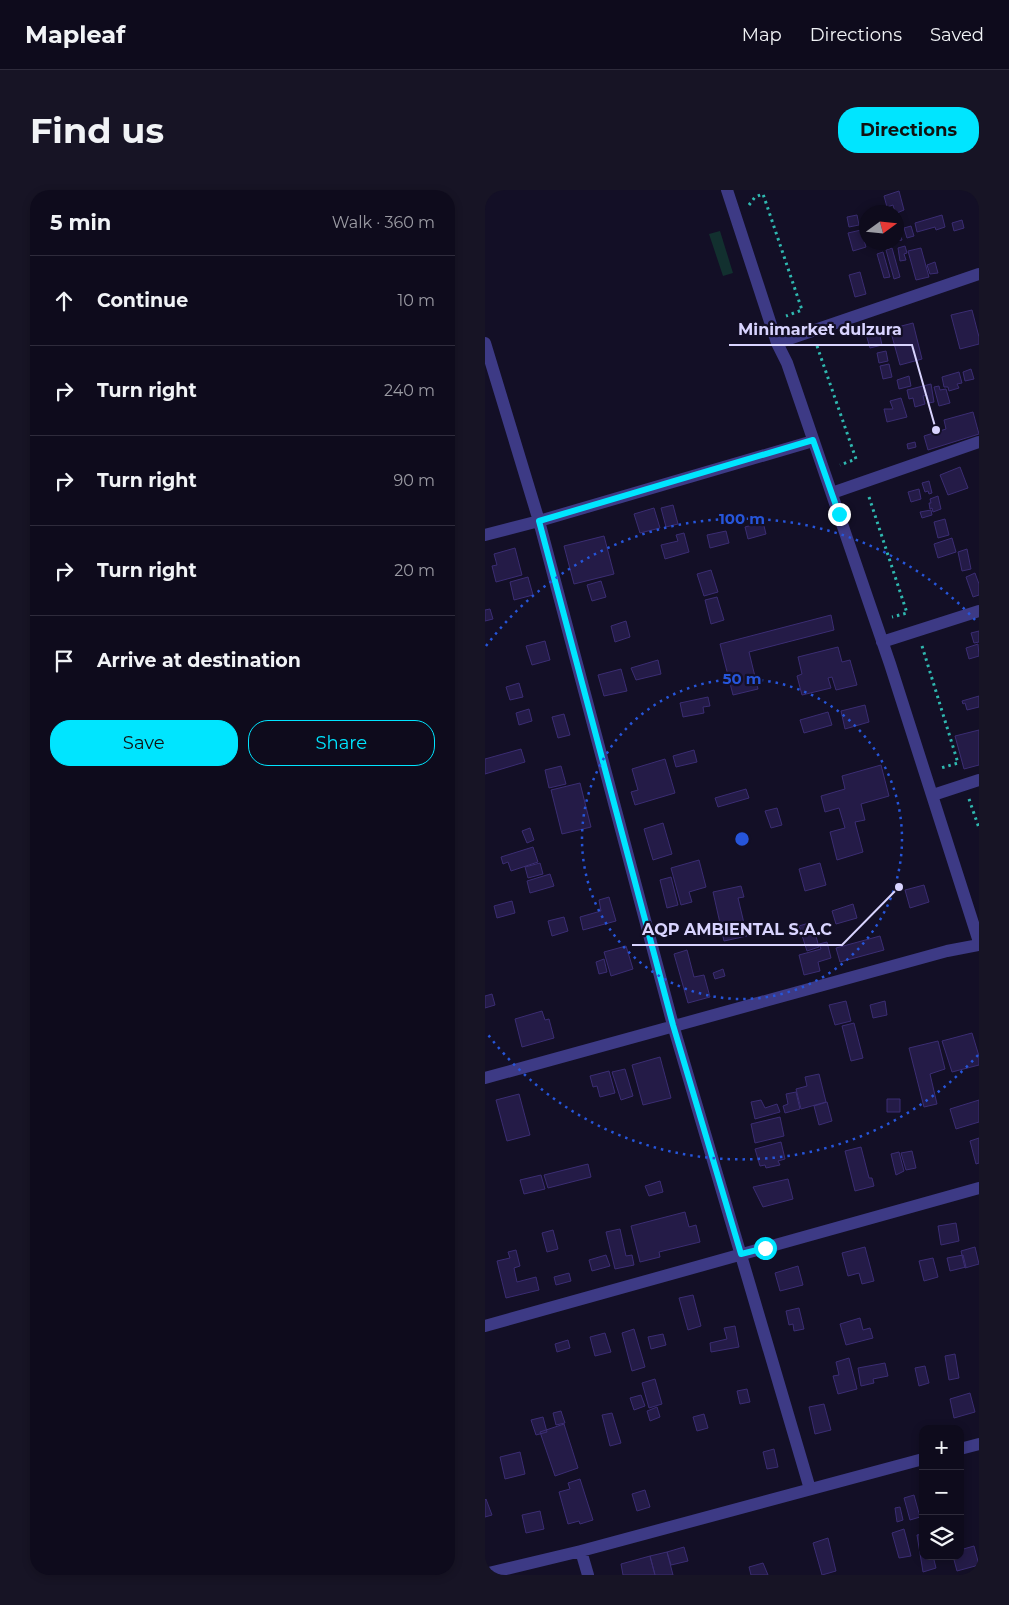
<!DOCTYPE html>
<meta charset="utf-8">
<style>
:root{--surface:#0e0b1c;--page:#171425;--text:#f1f3f6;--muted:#9b9ba3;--line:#2e2b3b;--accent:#00e5ff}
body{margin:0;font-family:Montserrat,sans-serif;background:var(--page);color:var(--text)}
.controls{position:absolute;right:15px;bottom:15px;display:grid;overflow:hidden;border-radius:10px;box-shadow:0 2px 8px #0003}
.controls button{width:45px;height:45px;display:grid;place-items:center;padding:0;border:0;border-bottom:1px solid var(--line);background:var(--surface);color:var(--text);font:25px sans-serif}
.compass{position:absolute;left:374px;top:15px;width:45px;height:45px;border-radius:50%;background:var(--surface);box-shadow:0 2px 8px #0003;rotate:75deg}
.stop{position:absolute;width:15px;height:15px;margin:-11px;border:4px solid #00e5ff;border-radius:50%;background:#fff}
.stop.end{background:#00e5ff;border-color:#fff;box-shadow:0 1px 5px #0008}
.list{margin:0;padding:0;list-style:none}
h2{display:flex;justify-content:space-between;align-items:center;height:65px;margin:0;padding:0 20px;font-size:21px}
h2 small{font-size:16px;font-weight:400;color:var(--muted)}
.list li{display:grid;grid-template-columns:32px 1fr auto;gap:15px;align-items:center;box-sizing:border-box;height:90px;padding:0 20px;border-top:1px solid var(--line)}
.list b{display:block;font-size:19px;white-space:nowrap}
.list em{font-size:16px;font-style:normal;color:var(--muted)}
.actions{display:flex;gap:10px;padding:15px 20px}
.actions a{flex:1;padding:11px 0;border:1px solid var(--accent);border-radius:20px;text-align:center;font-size:18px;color:var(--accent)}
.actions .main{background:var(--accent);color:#111}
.icon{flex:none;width:28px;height:28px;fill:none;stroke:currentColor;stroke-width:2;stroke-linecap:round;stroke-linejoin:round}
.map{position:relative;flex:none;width:494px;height:1385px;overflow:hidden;border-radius:20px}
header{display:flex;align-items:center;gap:30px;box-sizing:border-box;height:70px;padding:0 25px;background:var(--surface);border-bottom:1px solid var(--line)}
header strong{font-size:24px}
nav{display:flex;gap:28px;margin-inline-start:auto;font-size:18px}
.intro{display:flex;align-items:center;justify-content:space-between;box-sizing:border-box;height:120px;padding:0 30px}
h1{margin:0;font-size:35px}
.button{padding:12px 22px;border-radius:20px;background:var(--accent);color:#111;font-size:18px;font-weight:700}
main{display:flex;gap:30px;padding:0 30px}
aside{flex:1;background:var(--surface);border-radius:20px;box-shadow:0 2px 8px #0003}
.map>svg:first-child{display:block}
.green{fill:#12302f}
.building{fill:#241b47;stroke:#3b2d73}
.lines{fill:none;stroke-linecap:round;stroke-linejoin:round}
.path{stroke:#2fb8b0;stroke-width:3;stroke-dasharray:2.5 4;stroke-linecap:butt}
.street{stroke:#3d3a85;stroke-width:12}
.route{stroke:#00e5ff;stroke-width:6}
.ring{fill:none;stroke:#2655da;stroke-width:2.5;stroke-dasharray:2.5 5}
.centre{fill:#2655da;stroke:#130f26;stroke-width:2.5}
.ring-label{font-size:15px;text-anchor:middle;font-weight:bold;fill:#2655da;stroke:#130f26;stroke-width:4.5;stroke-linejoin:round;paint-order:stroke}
.leader{fill:none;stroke:#d9d4ff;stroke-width:2}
.callout-dot{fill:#d9d4ff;stroke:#130f26;stroke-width:2}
.callout-label{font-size:16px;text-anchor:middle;font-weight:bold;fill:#d9d4ff;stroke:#130f26;stroke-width:4.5;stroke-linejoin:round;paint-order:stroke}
</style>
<header>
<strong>Mapleaf</strong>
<nav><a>Map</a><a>Directions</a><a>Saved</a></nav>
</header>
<div class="intro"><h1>Find us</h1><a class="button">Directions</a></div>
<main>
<aside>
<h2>5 min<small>Walk · 360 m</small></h2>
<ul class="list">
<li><svg class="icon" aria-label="ahead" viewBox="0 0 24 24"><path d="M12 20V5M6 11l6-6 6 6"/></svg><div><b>Continue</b></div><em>10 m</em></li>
<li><svg class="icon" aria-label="right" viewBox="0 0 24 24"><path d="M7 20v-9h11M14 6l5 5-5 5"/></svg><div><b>Turn right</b></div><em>240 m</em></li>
<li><svg class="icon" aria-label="right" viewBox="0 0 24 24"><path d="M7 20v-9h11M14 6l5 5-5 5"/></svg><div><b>Turn right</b></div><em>90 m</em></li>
<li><svg class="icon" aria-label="right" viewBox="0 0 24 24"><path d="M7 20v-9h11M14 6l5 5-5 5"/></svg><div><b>Turn right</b></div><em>20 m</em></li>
<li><svg class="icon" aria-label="arrive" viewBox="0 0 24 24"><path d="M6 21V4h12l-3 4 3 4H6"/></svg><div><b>Arrive at destination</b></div></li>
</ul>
<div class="actions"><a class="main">Save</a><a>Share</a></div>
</aside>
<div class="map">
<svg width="494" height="1385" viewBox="0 0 494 1385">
<rect width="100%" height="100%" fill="#130f26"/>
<path class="green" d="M 235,41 L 248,83 L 238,86 L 224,44 Z"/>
<path class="building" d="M 414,1 L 419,20 L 412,23 L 410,22 L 408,15 L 402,17 L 399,6 Z
M 372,25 L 374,35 L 364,37 L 362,27 Z
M 457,25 L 460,37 L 451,40 L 450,37 L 432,42 L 430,33 Z
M 477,30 L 479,38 L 469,41 L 467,33 Z
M 412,33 L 417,50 L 412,51 Z
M 426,36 L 429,46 L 422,48 L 419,38 Z
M 376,40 L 381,57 L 368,61 L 363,43 Z
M 420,56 L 422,63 L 419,64 L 421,70 L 415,71 L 413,58 Z
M 407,58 L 415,87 L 409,89 L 401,60 Z
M 436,58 L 444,87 L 431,90 L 423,61 Z
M 398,62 L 405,87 L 399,88 L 392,64 Z
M 450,72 L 453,83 L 445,84 L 442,75 Z
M 375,82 L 381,104 L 370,107 L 364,85 Z
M 487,120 L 494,147 L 494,154 L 475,159 L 466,125 Z
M 428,133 L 437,169 L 415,175 L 405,139 Z
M 393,137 L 397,155 L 385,158 L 381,144 L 385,143 L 384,139 Z
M 401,161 L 403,171 L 394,173 L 392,163 Z
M 404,174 L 407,187 L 398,189 L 395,176 Z
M 486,179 L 489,189 L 480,191 L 478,182 Z
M 474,182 L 477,193 L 472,194 L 474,198 L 464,201 L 463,197 L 459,197 L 457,187 Z
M 424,186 L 426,196 L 414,199 L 412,190 Z
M 446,194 L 449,212 L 444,213 L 442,205 L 438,206 L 440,214 L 430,217 L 428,208 L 424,209 L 422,200 Z
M 454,196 L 455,200 L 461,199 L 465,213 L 454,216 L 449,197 Z
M 416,208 L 422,227 L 402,232 L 399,219 L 408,219 L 405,211 Z
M 488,222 L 494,244 L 443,260 L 439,246 L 461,239 L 459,230 Z
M 430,252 L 431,257 L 423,259 L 422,254 Z
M 475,277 L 483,298 L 463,305 L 455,285 Z
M 444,291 L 447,303 L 444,304 L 443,301 L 440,302 L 437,293 Z
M 434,299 L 436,309 L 426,312 L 423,302 Z
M 453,306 L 456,319 L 448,322 L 447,318 L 445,319 L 444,313 L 446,313 L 445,309 Z
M 188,315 L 193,334 L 181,337 L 176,318 Z
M 169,318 L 175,338 L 155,343 L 149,324 Z
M 446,320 L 447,325 L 437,328 L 435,322 Z
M 460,329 L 464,345 L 453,348 L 449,332 Z
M 278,332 L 281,344 L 263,349 L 260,337 Z
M 241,341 L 244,353 L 225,358 L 222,345 Z
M 199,343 L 204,362 L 180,369 L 176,355 L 193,351 L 191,345 Z
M 119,346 L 129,384 L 89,394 L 79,356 Z
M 467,348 L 471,362 L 453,368 L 449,354 Z
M 30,358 L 37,385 L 11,392 L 7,376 L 12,375 L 9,364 Z
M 482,359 L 486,379 L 477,381 L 473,362 Z
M 226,380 L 233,402 L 219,406 L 212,384 Z
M 490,383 L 494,394 L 494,405 L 488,407 L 481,387 Z
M 43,387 L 48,405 L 29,410 L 25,392 Z
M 116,391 L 121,407 L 107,411 L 102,395 Z
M 232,407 L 239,430 L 226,434 L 220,410 Z
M 5,419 L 8,429 L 0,431 L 0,420 Z
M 346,425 L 349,440 L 264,462 L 273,499 L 248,505 L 235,454 Z
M 141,431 L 145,447 L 130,452 L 126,436 Z
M 494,441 L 494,452 L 489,453 L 486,443 Z
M 60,451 L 65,470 L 47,475 L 41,456 Z
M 493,454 L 494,466 L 484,469 L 481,458 Z
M 353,457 L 357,472 L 365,470 L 372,495 L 351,500 L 347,487 L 343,488 L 346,498 L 317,505 L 312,486 L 317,484 L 313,467 Z
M 173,470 L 176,484 L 151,490 L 146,478 Z
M 136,479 L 142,501 L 119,506 L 113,485 Z
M 34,493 L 38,507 L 25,510 L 21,497 Z
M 494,506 L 494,517 L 482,520 L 480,513 L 478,514 L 477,511 Z
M 223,507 L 225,516 L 218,517 L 219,523 L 198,527 L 195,513 Z
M 380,515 L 384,532 L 360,539 L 356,521 Z
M 44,519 L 47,531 L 34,535 L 31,523 Z
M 343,522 L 347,535 L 319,543 L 315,530 Z
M 79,524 L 85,545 L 73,548 L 67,527 Z
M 494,540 L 494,575 L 479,579 L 470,546 Z
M 36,559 L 40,572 L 0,584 L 0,569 Z
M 209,560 L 212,572 L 191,577 L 188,566 Z
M 180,569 L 190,603 L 150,615 L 146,602 L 153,600 L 147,579 Z
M 396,575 L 404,606 L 376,614 L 380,630 L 370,632 L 378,662 L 352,670 L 345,642 L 360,638 L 354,618 L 340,622 L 336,606 L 360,599 L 357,586 Z
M 76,576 L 81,594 L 64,598 L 60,580 Z
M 95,593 L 106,637 L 77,644 L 66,600 Z
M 261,599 L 264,608 L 233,617 L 230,608 Z
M 292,618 L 297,635 L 286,638 L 280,621 Z
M 178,633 L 187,664 L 168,670 L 159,639 Z
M 45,638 L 49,650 L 42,653 L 37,641 Z
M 48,657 L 53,672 L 26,681 L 23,672 L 18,674 L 16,667 Z
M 214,670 L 221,697 L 204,702 L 207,712 L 196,715 L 186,678 Z
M 55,673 L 58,684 L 43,688 L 40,677 Z
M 335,673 L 341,695 L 320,701 L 314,679 Z
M 65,684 L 69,696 L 45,703 L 42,691 Z
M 186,687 L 193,715 L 182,718 L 175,690 Z
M 439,695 L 444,712 L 425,718 L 420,700 Z
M 256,696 L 259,707 L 253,708 L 262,746 L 239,751 L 228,702 Z
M 124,707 L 131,731 L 98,740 L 95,727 L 116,721 L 114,710 Z
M 27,711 L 30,723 L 12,728 L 9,716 Z
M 368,714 L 372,728 L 351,734 L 347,721 Z
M 79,727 L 83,741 L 67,746 L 63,731 Z
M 327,732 L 334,757 L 322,761 L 314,736 Z
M 395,746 L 399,760 L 355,772 L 351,758 Z
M 342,752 L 346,768 L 333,772 L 335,781 L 319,785 L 314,765 L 336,759 L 334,754 Z
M 141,756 L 148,779 L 126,786 L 119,762 Z
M 202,760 L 209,787 L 219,785 L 225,807 L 203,813 L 189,764 Z
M 119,769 L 122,782 L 114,784 L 111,772 Z
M 238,779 L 240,786 L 230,789 L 228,783 Z
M 7,804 L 10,815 L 0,818 L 0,806 Z
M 361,811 L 366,831 L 350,835 L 344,815 Z
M 400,811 L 402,825 L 388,828 L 385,815 Z
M 57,821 L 60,830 L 64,829 L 69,848 L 37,857 L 30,829 Z
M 369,833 L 378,868 L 366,871 L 357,836 Z
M 487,843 L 494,866 L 494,875 L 467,882 L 457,851 Z
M 453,851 L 460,879 L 445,884 L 452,914 L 439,917 L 424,858 Z
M 175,867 L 186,908 L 158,915 L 147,875 Z
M 140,879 L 148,906 L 136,910 L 127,882 Z
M 124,881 L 130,903 L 115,907 L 112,896 L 108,897 L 105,886 Z
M 334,884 L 341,912 L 316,919 L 311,899 L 322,896 L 320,887 Z
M 311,902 L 315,919 L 300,923 L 298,916 L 303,914 L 301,904 Z
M 34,904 L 45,945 L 22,951 L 11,910 Z
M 402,909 L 415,909 L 415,922 L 402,922 Z
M 276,910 L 280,918 L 292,914 L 295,922 L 270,929 L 266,912 Z
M 494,910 L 494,932 L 471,939 L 465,919 Z
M 342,912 L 347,931 L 334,935 L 329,916 Z
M 295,927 L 299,946 L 270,953 L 266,934 Z
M 494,948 L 494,973 L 491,974 L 485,951 Z
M 296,952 L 300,969 L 293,971 L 295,975 L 281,978 L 280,975 L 275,976 L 270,959 Z
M 376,957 L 384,988 L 387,988 L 389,996 L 370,1001 L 360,961 Z
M 427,961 L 431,978 L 421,980 L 416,963 Z
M 414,962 L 419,981 L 411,985 L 406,964 Z
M 103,974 L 106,987 L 63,998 L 59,985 Z
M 56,985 L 60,999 L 39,1004 L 35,990 Z
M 303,989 L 308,1009 L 278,1017 L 268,997 Z
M 175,991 L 178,1002 L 164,1006 L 160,996 Z
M 200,1022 L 204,1037 L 211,1035 L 215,1052 L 174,1062 L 175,1067 L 155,1072 L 146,1036 Z
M 471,1033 L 474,1051 L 456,1055 L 453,1036 Z
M 135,1039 L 141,1066 L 147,1065 L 149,1075 L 130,1079 L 121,1042 Z
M 68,1040 L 73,1059 L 62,1062 L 57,1043 Z
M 380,1057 L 389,1091 L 377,1094 L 374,1083 L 363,1086 L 357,1063 Z
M 490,1057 L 494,1074 L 480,1078 L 476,1061 Z
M 31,1060 L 35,1076 L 29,1078 L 32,1092 L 51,1087 L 54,1100 L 21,1108 L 12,1071 L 25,1068 L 23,1062 Z
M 121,1065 L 125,1076 L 107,1081 L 104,1070 Z
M 478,1065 L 481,1077 L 465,1081 L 462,1068 Z
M 448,1068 L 453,1087 L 439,1091 L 434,1071 Z
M 313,1076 L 318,1095 L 295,1101 L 290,1083 Z
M 84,1083 L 86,1091 L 71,1095 L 69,1087 Z
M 208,1105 L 216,1136 L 203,1140 L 194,1108 Z
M 314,1118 L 319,1139 L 309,1141 L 308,1134 L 304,1135 L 301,1121 Z
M 375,1128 L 378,1140 L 385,1138 L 388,1148 L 361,1155 L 355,1134 Z
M 250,1136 L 254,1157 L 226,1162 L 225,1153 L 242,1149 L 239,1138 Z
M 149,1139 L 160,1177 L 147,1181 L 137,1143 Z
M 120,1143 L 126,1162 L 110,1166 L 105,1147 Z
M 178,1144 L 181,1155 L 166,1159 L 163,1147 Z
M 83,1150 L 85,1158 L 72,1162 L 70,1154 Z
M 470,1164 L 474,1188 L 464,1190 L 460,1166 Z
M 364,1168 L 372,1199 L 353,1204 L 348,1186 L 354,1185 L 351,1172 Z
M 400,1173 L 403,1186 L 388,1189 L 389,1193 L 376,1196 L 373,1178 Z
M 440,1176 L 444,1193 L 434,1196 L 430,1178 Z
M 170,1189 L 177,1214 L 164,1218 L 157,1193 Z
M 262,1199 L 265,1212 L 255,1214 L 252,1201 Z
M 485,1203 L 490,1222 L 469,1228 L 465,1209 Z
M 156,1205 L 160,1216 L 149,1220 L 145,1208 Z
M 339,1214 L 346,1240 L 330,1244 L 324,1217 Z
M 172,1217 L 175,1227 L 165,1231 L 162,1221 Z
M 76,1221 L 80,1233 L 71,1235 L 68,1223 Z
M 127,1223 L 136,1253 L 125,1256 L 117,1225 Z
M 219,1224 L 223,1238 L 212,1241 L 208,1227 Z
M 58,1227 L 62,1242 L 51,1245 L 46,1230 Z
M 79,1234 L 93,1278 L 70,1286 L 55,1242 Z
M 289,1259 L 293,1277 L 282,1279 L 278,1262 Z
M 35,1262 L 40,1284 L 20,1289 L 15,1267 Z
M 95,1289 L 108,1330 L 95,1334 L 94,1331 L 83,1334 L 74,1302 L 85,1299 L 83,1293 Z
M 160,1300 L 165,1317 L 152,1321 L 147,1304 Z
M 429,1305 L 435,1327 L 425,1330 L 419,1308 Z
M 1,1309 L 7,1325 L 0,1327 L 0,1310 Z
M 415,1317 L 418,1330 L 412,1332 L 410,1318 Z
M 55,1321 L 59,1339 L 41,1343 L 37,1325 Z
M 419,1339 L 426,1366 L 414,1368 L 407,1343 Z
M 438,1344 L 438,1366 L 448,1366 L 451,1378 L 438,1382 L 432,1345 Z
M 343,1348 L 351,1381 L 337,1385 L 328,1353 Z
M 489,1356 L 494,1375 L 472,1381 L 468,1366 L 475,1366 L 475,1360 Z
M 199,1357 L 203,1371 L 186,1375 L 182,1362 Z
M 182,1362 L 188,1385 L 170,1385 L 165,1366 Z
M 165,1366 L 170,1385 L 138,1385 L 136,1374 Z
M 278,1373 L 283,1385 L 266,1385 L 264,1377 Z"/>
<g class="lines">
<path class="path" d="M 264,15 L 270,7 L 278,4 L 317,120 L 301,126
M 332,156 L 371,269 L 355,275
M 384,307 L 422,423 L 407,427
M 437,456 L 473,573 L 456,578
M 484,609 L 494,638"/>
<path class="street" d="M 242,0 L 292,153 L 302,173 L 405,474 L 494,752
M 0,153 L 54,331 L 188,835 L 325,1299
M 292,153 L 494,84
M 347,303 L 494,252
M 0,345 L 54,331 L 328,251
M 397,452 L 494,421
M 448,605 L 494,590
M 0,888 L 462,761 L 494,755
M 0,1136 L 494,998
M 475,1259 L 494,1254
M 96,1361 L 103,1385
M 0,1384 L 96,1361 L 438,1269"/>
</g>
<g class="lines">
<path class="route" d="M 280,1058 L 256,1064 L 188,835 L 54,331 L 328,250 L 354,324"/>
</g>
<g class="ring">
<circle cx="257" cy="649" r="160"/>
<path d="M493 865A320 320 0 0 1 1 842M1 456A320 320 0 0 1 493 433"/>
</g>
<circle cx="257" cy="649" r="8" class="centre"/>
<g class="ring-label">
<text x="257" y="334">100 m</text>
<text x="257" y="494">50 m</text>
</g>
<path class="leader" d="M451 240L427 155H244M414 697L357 755H147"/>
<g class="callout-dot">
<circle cx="451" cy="240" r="5"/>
<circle cx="414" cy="697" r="5"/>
</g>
<g class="callout-label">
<text x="335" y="145">Minimarket dulzura</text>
<text x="252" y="745">AQP AMBIENTAL S.A.C</text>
</g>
</svg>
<div class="controls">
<button>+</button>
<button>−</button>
<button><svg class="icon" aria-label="layers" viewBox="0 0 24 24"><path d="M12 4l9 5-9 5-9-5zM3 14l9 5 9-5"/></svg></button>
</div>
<svg class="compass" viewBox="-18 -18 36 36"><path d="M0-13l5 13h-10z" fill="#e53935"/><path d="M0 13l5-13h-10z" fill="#9b9ba3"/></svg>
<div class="stop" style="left:280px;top:1058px"></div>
<div class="stop end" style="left:354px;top:324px"></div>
</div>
</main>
